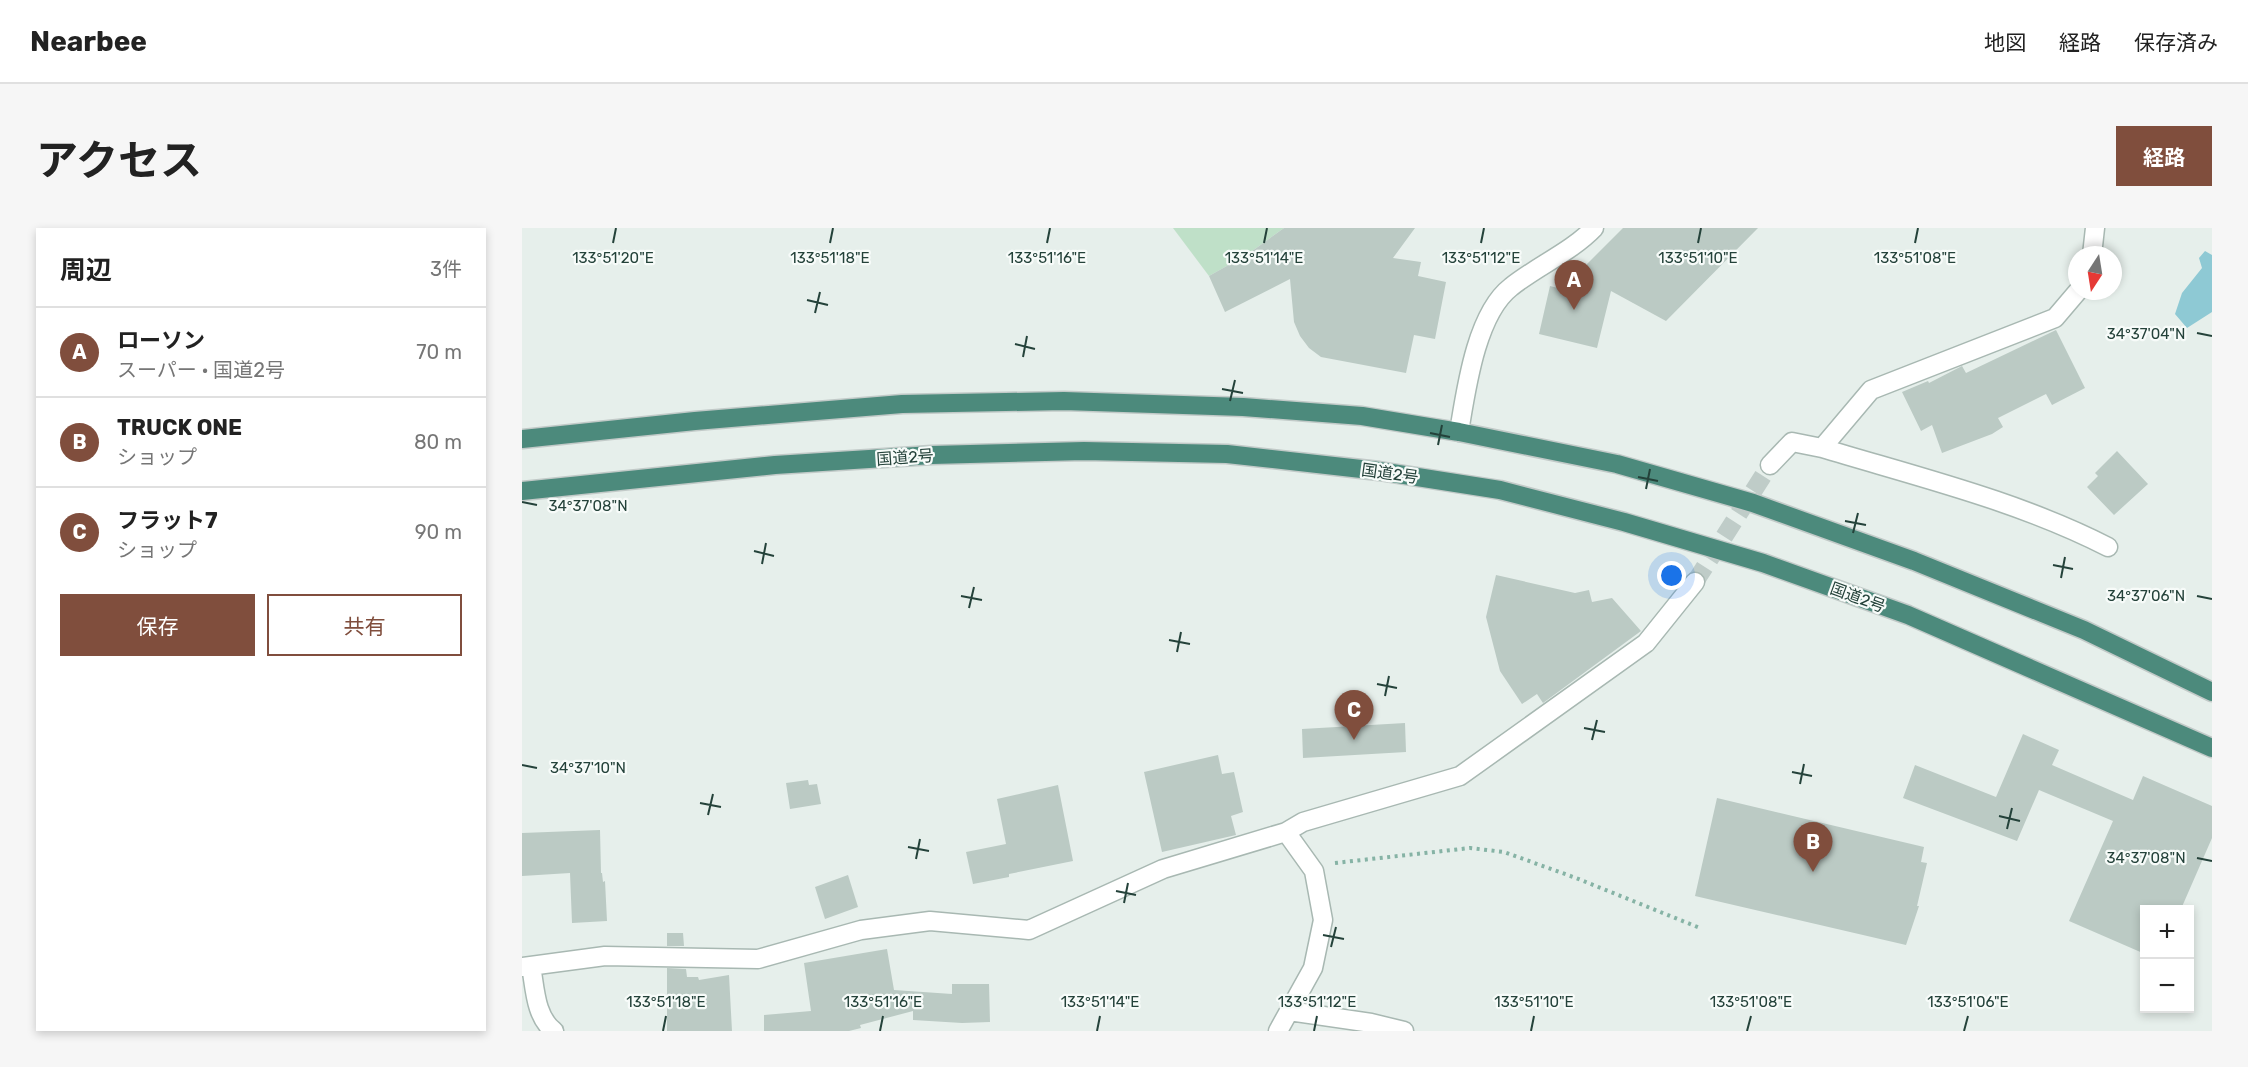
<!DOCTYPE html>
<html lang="ja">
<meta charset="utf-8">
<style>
:root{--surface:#fff;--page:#f6f6f6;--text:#222;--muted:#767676;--line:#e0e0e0;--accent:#804e3d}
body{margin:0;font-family:Rubik,"Noto Sans JP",sans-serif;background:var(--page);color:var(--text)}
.controls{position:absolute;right:18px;bottom:18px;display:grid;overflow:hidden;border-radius:0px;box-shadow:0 3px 9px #0003}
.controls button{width:54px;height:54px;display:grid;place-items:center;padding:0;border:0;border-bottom:2px solid var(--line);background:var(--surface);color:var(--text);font:30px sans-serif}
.compass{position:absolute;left:1546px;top:18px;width:54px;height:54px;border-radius:50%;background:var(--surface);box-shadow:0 3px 9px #0003;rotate:192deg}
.you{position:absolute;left:1150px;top:348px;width:21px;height:21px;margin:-15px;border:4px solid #fff;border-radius:50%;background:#1a73e8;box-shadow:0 0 0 9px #1a73e833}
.badge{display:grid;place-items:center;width:39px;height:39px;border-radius:50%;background:var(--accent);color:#fff;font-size:20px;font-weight:700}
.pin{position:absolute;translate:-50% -50px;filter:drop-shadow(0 2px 3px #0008)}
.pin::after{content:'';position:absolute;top:32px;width:21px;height:18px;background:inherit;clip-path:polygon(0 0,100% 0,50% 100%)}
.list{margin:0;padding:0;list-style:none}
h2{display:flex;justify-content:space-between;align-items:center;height:78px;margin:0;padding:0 24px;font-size:26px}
h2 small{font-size:20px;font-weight:400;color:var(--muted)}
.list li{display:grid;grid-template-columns:39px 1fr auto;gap:18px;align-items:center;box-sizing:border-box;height:90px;padding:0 24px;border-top:2px solid var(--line)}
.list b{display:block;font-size:22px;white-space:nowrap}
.list p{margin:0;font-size:20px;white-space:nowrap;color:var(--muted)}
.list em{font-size:20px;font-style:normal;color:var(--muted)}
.actions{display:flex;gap:12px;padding:18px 24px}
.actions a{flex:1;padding:14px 0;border:2px solid var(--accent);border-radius:0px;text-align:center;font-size:21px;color:var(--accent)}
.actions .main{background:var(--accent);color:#fff}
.map{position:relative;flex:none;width:1690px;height:803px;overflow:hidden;border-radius:0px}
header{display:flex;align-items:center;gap:36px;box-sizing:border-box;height:84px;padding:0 30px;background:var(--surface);border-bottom:2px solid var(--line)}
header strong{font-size:28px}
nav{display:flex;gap:33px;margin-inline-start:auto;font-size:21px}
.intro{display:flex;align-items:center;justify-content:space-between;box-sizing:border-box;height:144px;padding:0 36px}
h1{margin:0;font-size:42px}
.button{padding:15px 27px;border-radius:0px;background:var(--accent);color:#fff;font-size:21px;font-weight:700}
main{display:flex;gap:36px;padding:0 36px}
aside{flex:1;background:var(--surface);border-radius:0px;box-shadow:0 3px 9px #0003}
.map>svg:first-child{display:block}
.green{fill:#bfe0c8}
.water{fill:#8ec9d4}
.building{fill:#bbcac4}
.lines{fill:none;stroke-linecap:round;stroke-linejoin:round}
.minor-tunnel{stroke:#bfccc8;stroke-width:18;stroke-dasharray:18 9;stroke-linecap:butt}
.minor-casing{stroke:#a8b8b2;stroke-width:21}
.trunk-casing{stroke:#c2cac8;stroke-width:21}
.path{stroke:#86b3a5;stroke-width:4;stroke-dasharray:3 4.5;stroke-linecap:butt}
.minor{stroke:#fff;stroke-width:18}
.trunk{stroke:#4c8a7c;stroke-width:18}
.ticks{fill:none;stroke:#24423a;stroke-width:2}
.labels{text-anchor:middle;stroke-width:4.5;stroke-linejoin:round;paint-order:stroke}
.street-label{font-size:16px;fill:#24423a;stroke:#f7fbf9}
.ticks-label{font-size:15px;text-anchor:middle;fill:#24423a;stroke:#f7fbf9;stroke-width:4.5;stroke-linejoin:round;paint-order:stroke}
</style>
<header>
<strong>Nearbee</strong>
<nav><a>地図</a><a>経路</a><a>保存済み</a></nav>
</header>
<div class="intro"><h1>アクセス</h1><a class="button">経路</a></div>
<main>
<aside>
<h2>周辺<small>3件</small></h2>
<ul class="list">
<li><span class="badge">A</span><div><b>ローソン</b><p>スーパー · 国道2号</p></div><em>70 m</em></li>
<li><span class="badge">B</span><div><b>TRUCK ONE</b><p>ショップ</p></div><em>80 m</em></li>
<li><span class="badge">C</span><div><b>フラット7</b><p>ショップ</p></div><em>90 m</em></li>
</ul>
<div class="actions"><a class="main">保存</a><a>共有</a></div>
</aside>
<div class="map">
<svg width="1690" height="803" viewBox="0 0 1690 803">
<rect width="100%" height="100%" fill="#e6efeb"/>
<path class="green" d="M 651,0 L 762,0 L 726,26 L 687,48 Z"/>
<path class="water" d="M 1683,23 L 1690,27 L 1690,84 L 1665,100 L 1653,86 L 1660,65 L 1680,40 L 1677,30 Z"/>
<path class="building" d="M 762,0 L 893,0 L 871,30 L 899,34 L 896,48 L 924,54 L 913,111 L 892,107 L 884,145 L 799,129 L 787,120 L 778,108 L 772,94 L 768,51 L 703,84 L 687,48 L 726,26 Z
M 1101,0 L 1236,0 L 1144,93 L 1089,63 L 1075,120 L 1017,106 L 1028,58 L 1040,61 Z
M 1534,102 L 1563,160 L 1530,177 L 1524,166 L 1476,190 L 1481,199 L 1470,206 L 1420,225 L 1410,197 L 1399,203 L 1380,164 L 1406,153 L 1407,155 L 1440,138 L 1444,145 Z
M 1595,223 L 1626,256 L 1592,287 L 1565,259 L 1576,248 L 1573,245 Z
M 974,347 L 1053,365 L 1067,362 L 1070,374 L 1090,370 L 1119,403 L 1021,475 L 1015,466 L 1000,476 L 978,443 L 964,389 Z
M 883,495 L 884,524 L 781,530 L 780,501 Z
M 1501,506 L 1537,522 L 1530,537 L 1611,572 L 1621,548 L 1690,578 L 1690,610 L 1659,681 L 1623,681 L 1623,726 L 1547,693 L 1591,593 L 1517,562 L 1495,613 L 1381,570 L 1393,537 L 1474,569 Z
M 696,527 L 700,546 L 712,544 L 721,584 L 709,588 L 714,607 L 640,624 L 622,544 Z
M 286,552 L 287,557 L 295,556 L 299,576 L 268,581 L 264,555 Z
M 536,557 L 551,633 L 487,646 L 487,649 L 451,656 L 444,624 L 484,616 L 475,571 Z
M 1195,570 L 1402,619 L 1399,634 L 1405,635 L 1395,678 L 1397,678 L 1384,717 L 1173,668 Z
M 78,602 L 79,645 L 80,645 L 81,654 L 83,653 L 85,693 L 50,695 L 48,645 L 0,648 L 0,605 Z
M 326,647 L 336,679 L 303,691 L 293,659 Z
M 145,705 L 161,705 L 162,718 L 145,718 Z
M 365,721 L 372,762 L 430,766 L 430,756 L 467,756 L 468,794 L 440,795 L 391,792 L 391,783 L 338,797 L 339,800 L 327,803 L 242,803 L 242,787 L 289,783 L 282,735 Z
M 145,740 L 164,741 L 165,749 L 176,749 L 177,752 L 207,747 L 210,803 L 145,803 Z"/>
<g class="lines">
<path class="minor-tunnel" d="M 1173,354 L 1248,237"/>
<defs>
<path id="minor" d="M 1570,27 L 1573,0
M 937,204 C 944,162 954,86 989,59 C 1015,38 1049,24 1072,0
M 1300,220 C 1396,249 1496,273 1586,319
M 1248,237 L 1270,214 L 1300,220 L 1349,162 L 1533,90 L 1556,63
M 9,738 C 13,759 13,789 32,803
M 0,739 L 83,728 L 236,731 L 339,702 L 408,693 L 507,702 L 641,641 L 764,604 L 781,594 L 938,548 L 1124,415 L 1173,354
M 767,783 L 849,795 L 882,803
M 756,803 L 791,740 L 801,692 L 792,643 L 764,604"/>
<path id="trunk" d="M 0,211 L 173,193 L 380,176 L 542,173 L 721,179 L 840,188 L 937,204 L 1095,236 L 1231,275 L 1392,333 L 1562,402 L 1690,464
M 0,263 L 253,237 L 410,227 L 562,223 L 705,226 L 857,243 L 978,262 L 1102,294 L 1241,335 L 1386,387 L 1690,520"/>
</defs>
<use href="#minor" class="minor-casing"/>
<use href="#trunk" class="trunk-casing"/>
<path class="path" d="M 813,635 L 948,620 L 982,624 L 1054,650 L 1178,700"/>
<use href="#minor" class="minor"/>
<use href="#trunk" class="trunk"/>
</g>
<path class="ticks" d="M 91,15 L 94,0M 308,15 L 311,0M 525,15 L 528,0M 742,15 L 745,0M 959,15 L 962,0M 1176,15 L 1179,0M 1393,15 L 1396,0M 285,72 L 306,77M 293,85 L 298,64M 1675,105 L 1690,108M 493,116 L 513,121M 501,129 L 505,108M 700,161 L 721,165M 708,173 L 713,152M 908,205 L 928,209M 916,217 L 920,197M 1116,249 L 1136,253M 1124,261 L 1128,241M 0,274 L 15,277M 1323,293 L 1344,297M 1331,305 L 1336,285M 232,323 L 252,328M 240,336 L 244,315M 1531,337 L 1551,341M 1539,350 L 1543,329M 439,368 L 460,372M 1675,368 L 1690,371M 447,380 L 452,359M 647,412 L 668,416M 655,424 L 659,404M 855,456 L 875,460M 863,468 L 867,448M 1062,500 L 1083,504M 1070,512 L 1075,492M 0,537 L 15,540M 1270,544 L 1290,548M 1278,556 L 1282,536M 178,575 L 199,579M 186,587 L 191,566M 1477,588 L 1498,593M 1485,601 L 1490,580M 386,619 L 407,623M 1675,630 L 1690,633M 394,631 L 398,611M 594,663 L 614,667M 602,675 L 606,655M 801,707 L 822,711M 809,719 L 814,699M 141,803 L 144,788M 358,803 L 361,788M 575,803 L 578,788M 792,803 L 795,788M 1009,803 L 1012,788M 1225,803 L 1229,788M 1442,803 L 1446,788"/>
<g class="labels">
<g class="street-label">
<text transform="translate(383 229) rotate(-4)" y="6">国道2号</text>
<text transform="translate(868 245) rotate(8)" y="6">国道2号</text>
<text transform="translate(1336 369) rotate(20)" y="6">国道2号</text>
</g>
</g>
<g class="ticks-label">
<text x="91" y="35">133°51'20"E</text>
<text x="308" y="35">133°51'18"E</text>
<text x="525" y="35">133°51'16"E</text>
<text x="742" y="35">133°51'14"E</text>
<text x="959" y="35">133°51'12"E</text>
<text x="1176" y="35">133°51'10"E</text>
<text x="1393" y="35">133°51'08"E</text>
<text x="1624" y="111">34°37'04"N</text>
<text x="66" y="283">34°37'08"N</text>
<text x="1624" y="373">34°37'06"N</text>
<text x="66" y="545">34°37'10"N</text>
<text x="1624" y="635">34°37'08"N</text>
<text x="144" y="779">133°51'18"E</text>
<text x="361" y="779">133°51'16"E</text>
<text x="578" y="779">133°51'14"E</text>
<text x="795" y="779">133°51'12"E</text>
<text x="1012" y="779">133°51'10"E</text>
<text x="1229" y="779">133°51'08"E</text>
<text x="1446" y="779">133°51'06"E</text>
</g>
</svg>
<div class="controls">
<button>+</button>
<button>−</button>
</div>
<svg class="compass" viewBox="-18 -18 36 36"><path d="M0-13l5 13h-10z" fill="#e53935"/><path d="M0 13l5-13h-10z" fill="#767676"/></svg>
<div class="you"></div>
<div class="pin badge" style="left:1052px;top:82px">A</div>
<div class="pin badge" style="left:1291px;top:644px">B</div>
<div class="pin badge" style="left:832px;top:512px">C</div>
</div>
</main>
